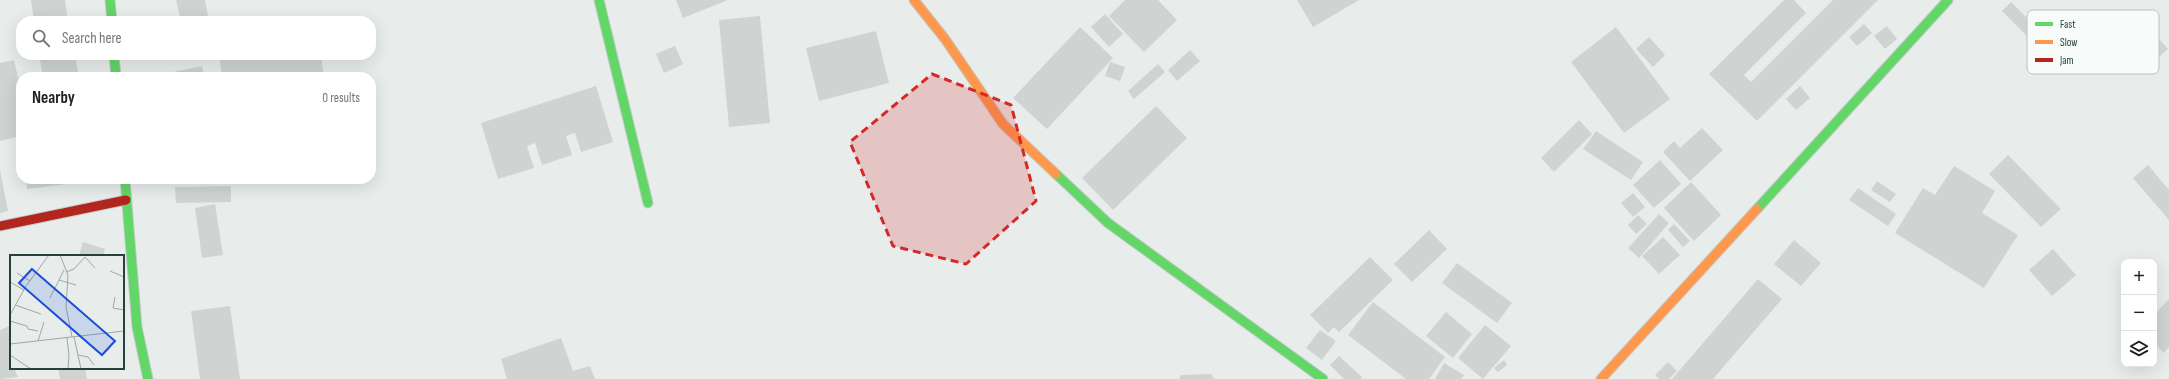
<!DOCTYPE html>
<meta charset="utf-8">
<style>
:root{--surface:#fff;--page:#f2f2f2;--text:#202124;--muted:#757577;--line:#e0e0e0}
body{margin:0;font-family:"Sofia Sans Condensed",sans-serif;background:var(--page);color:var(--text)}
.controls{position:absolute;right:12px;bottom:12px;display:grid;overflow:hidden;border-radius:8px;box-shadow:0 4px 16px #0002}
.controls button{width:36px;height:36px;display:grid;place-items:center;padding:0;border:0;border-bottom:1px solid var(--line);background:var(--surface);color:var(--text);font:20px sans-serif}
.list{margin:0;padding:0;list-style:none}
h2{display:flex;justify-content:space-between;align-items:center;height:52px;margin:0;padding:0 16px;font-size:17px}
h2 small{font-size:13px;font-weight:400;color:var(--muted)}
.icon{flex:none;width:22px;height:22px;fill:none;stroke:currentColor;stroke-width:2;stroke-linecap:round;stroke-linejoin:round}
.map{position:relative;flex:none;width:2169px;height:379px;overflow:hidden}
.search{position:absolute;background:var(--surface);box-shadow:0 4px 16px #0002;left:16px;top:16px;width:360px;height:44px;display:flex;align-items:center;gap:10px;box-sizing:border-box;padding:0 14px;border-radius:16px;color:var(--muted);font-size:15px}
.panel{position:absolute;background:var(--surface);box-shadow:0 4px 16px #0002;left:16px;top:72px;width:360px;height:112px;border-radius:16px}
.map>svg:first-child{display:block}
.building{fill:#cfd4d2}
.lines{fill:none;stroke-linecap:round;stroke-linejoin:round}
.fast-casing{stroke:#c3cbc8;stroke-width:11}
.slow-casing{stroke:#c3cbc8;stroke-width:11}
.jam-casing{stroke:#c3cbc8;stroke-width:11}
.fast{stroke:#63d668;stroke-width:9}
.slow{stroke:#ff974d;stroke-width:9}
.jam{stroke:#b3261e;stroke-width:9}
.marked{fill:#d62828;fill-opacity:0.2;stroke:#d62828;stroke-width:3;stroke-dasharray:8 5;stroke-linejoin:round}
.inset-road{fill:none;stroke:#9aa9a4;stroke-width:1}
.view{fill:#1d4ed8;fill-opacity:0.15;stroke:#1d4ed8;stroke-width:2}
.inset-edge{fill:none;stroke:#24423a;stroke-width:2}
.key{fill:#f7fbf9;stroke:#b8c4c0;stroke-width:1}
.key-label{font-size:11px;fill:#24423a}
</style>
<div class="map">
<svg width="2169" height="379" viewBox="0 0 2169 379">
<rect width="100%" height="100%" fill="#e8edeb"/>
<path class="building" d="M 31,0 L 65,0 L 68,21 L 34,21 Z
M 176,0 L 205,0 L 208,16 L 181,21 Z
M 676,0 L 728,0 L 683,18 Z
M 1125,0 L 1158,0 L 1177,20 L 1144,52 L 1109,16 Z
M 1297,0 L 1359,0 L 1313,27 Z
M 1784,0 L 1794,0 L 1806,13 L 1744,75 L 1751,82 L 1833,0 L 1878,0 L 1757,121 L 1709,74 Z
M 2011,2 L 2051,42 L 2042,51 L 2002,11 Z
M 1105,14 L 1123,34 L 1109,47 L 1091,27 Z
M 298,16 L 298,21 L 269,21 L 269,19 Z
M 760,16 L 770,123 L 729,127 L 719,20 Z
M 2126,16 L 2136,28 L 2143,21 L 2168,49 L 2143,71 L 2108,32 Z
M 1864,24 L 1872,33 L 1857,46 L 1849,37 Z
M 1887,26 L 1897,39 L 1885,49 L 1874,36 Z
M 1080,27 L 1113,58 L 1047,129 L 1013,98 Z
M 1616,27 L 1670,99 L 1624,133 L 1571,62 Z
M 876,31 L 889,83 L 819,101 L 806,48 Z
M 1649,37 L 1665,55 L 1653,67 L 1636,49 Z
M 675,46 L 683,64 L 664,73 L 656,54 Z
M 1190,50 L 1200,61 L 1177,81 L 1168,70 Z
M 69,55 L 75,55 L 79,77 L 43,77 L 40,60 Z
M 219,55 L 321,55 L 324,77 L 222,77 Z
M 14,60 L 21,90 L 21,136 L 0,141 L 0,63 Z
M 1110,62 L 1125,67 L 1120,81 L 1105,76 Z
M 1158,64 L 1165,72 L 1134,99 L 1128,91 Z
M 202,66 L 204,77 L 170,77 L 169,73 Z
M 596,86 L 613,142 L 581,152 L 575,133 L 566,136 L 572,155 L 542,165 L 535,143 L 527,146 L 534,168 L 498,179 L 481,123 Z
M 1800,86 L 1810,98 L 1796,110 L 1786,99 Z
M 1156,106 L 1187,138 L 1113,210 L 1082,178 Z
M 1579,120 L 1592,134 L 1554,172 L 1541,158 Z
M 1702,128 L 1723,150 L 1690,181 L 1663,152 L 1674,141 L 1680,148 Z
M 1596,131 L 1643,162 L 1631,180 L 1583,149 Z
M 2008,155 L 2061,209 L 2041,227 L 1989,174 Z
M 1660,160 L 1681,184 L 1654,208 L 1633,185 Z
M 2148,165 L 2169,190 L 2169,220 L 2133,178 Z
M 1954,166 L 1995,191 L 1982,213 L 2018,235 L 1984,288 L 1895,233 L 1923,188 L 1935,195 Z
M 0,170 L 8,211 L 0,213 Z
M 26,179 L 75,179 L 76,183 L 27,189 Z
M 1877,181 L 1896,194 L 1890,202 L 1871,190 Z
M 1691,182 L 1721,215 L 1694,241 L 1664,208 Z
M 231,186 L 231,202 L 176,203 L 175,187 Z
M 1858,188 L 1896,214 L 1888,226 L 1849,200 Z
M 1633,193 L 1645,207 L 1633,217 L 1621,203 Z
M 215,204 L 223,255 L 202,258 L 195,208 Z
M 1659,214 L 1669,223 L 1639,258 L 1628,248 Z
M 1638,215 L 1647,224 L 1636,234 L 1628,225 Z
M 1674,224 L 1690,241 L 1683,247 L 1668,230 Z
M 1429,230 L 1447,249 L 1412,282 L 1394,264 Z
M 1663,237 L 1680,255 L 1659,274 L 1642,256 Z
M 1794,240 L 1821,263 L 1801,286 L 1774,264 Z
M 83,242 L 105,249 L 103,256 L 79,256 Z
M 2053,249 L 2076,275 L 2052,296 L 2029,270 Z
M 1370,257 L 1393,280 L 1339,332 L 1334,327 L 1328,333 L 1310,315 Z
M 1457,263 L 1512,303 L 1497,323 L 1442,283 Z
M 1758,279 L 1782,299 L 1713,379 L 1672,379 Z
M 2169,299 L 2169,347 L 2164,353 L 2154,343 L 2154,315 Z
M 1373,302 L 1445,357 L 1429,379 L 1406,379 L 1348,335 Z
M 230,306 L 240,379 L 200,379 L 191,311 Z
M 1446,312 L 1472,334 L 1453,358 L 1426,336 Z
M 11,325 L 11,368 L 14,368 L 18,377 L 0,379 L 0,330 Z
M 1485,325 L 1511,346 L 1483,379 L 1458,358 Z
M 1320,330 L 1336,341 L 1322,360 L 1306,348 Z
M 561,338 L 573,371 L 590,366 L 595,379 L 507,379 L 501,359 Z
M 1339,356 L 1362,377 L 1361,379 L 1344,379 L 1330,365 Z
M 1504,360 L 1507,365 L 1498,372 L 1494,368 Z
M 1668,362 L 1677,371 L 1669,379 L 1659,379 L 1655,375 Z
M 1444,363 L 1464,375 L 1461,379 L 1435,379 Z
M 58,368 L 85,368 L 87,379 L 60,379 Z
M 1211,374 L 1214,379 L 1179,379 L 1181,375 Z"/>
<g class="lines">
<defs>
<path id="fast" d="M 110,0 L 112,21
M 599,0 L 648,203
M 114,55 L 116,77
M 1056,174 L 1108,223 L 1323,379
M 125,179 L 137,327 L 148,379
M 1757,209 L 1948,0"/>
<path id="slow" d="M 914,0 L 945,39 L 1003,124 L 1056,174
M 1601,379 L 1757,209"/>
<path id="jam" d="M 0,226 L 126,200"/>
</defs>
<use href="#fast" class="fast-casing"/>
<use href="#slow" class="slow-casing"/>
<use href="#jam" class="jam-casing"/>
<use href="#fast" class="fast"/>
<use href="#slow" class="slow"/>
<use href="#jam" class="jam"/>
</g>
<path class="marked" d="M 932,74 L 1011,105 L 1036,201 L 966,264 L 893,246 L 850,142 Z"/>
<g transform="translate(10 255)">
<rect width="114" height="114" fill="#e8edeb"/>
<path class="inset-road" d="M 50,0 L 58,20 L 56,52 L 62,82M 100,16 L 114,22M 56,17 L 64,14 L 75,2 L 85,13M 7,18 L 20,26M 49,25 L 66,30M 0,27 L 14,35M 105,42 L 103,53 L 114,55M 40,43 L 54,15M 5,50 L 31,59M 0,60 L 16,31 L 39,0M 0,66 L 17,71 L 18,74 L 28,76M 64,82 L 71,114M 57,83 L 59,100 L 58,114M 28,86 L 34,67M 0,89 L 114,76M 0,100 L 21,114M 68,100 L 78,102 L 84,110"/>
<path class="view" d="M 22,14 L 105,86 L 92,100 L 9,28 Z"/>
<rect width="114" height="114" class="inset-edge"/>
</g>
<rect x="2027" y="10" width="132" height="64" rx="6" class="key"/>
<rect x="2035" y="22" width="18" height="4" fill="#63d668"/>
<rect x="2035" y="40" width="18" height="4" fill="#ff974d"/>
<rect x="2035" y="58" width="18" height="4" fill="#b3261e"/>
<g class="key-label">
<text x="2060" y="28">Fast</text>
<text x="2060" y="46">Slow</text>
<text x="2060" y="64">Jam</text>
</g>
</svg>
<div class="controls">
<button>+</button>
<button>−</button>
<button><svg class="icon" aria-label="layers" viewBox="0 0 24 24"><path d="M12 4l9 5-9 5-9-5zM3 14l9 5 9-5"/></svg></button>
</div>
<div class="search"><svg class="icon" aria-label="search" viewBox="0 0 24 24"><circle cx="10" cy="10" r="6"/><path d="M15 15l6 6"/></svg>Search here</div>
<section class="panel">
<h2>Nearby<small>0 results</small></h2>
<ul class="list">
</ul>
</section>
</div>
